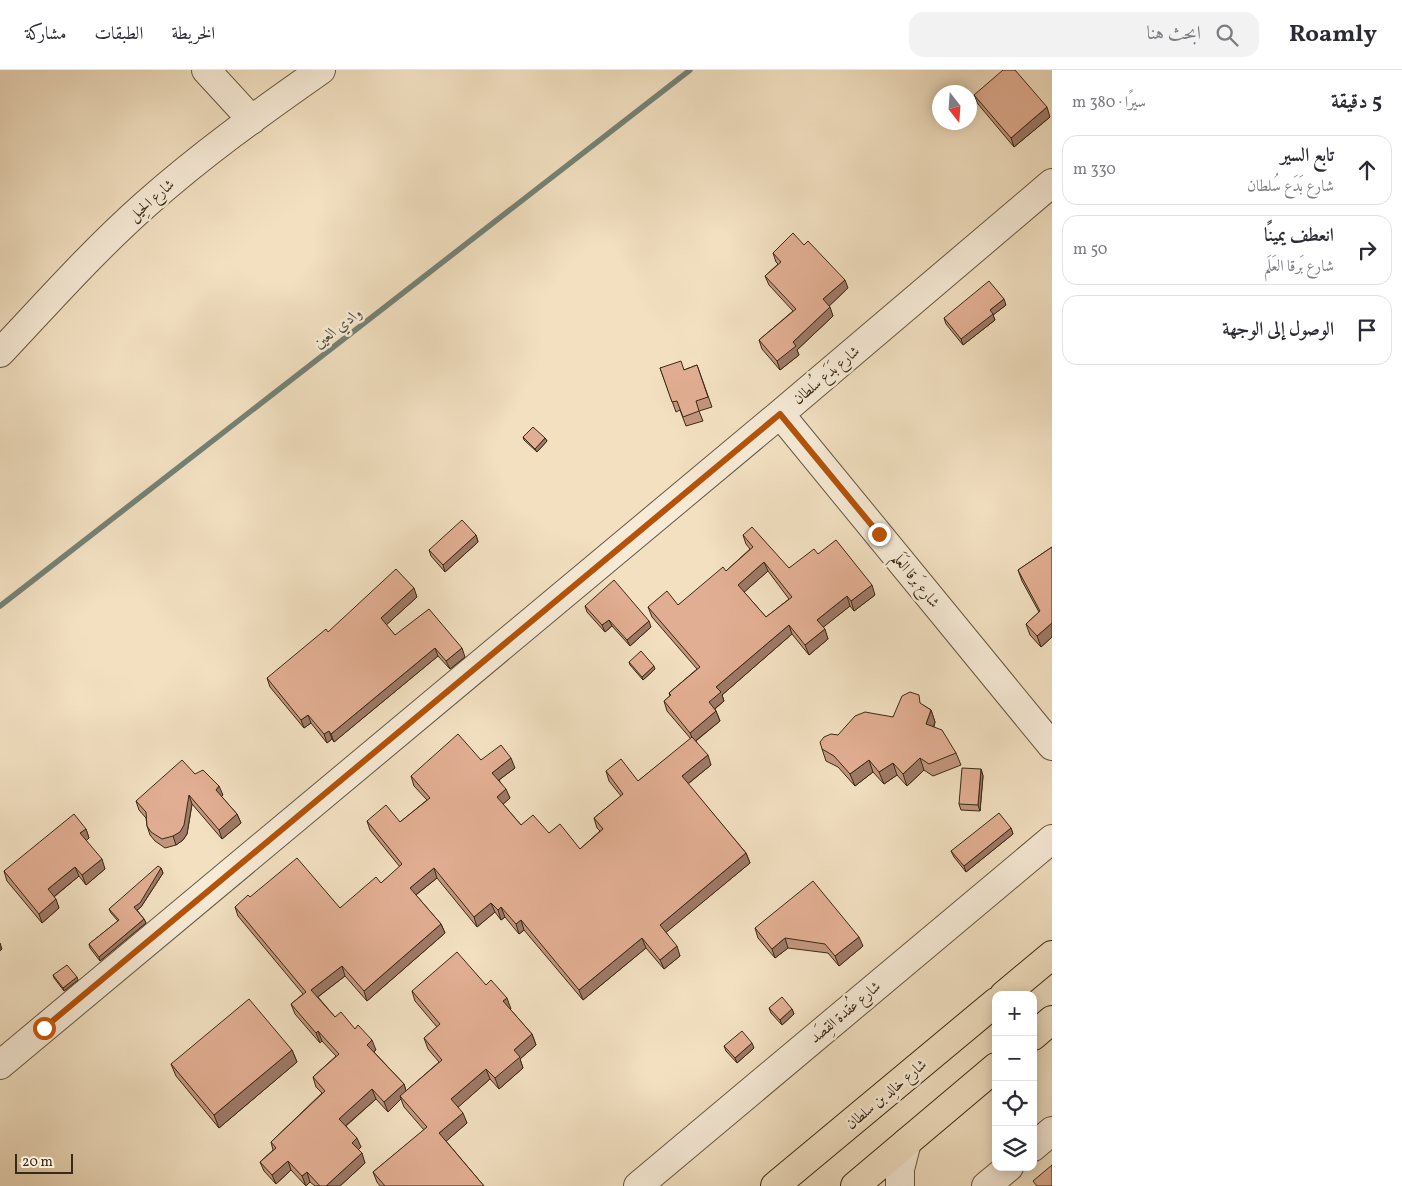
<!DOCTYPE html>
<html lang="ar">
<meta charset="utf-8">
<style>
:root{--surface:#fff;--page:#f2f2f3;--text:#2b2b33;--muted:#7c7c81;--line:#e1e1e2}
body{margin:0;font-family:Vollkorn,Amiri,serif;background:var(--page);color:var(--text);direction:rtl}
.controls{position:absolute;right:15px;bottom:15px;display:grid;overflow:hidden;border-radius:10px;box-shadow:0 2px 12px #0003}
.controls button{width:45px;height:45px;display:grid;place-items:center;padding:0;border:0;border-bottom:1px solid var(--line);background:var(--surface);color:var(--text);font:25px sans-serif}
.compass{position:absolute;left:932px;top:15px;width:45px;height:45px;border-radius:50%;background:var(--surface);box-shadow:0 2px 12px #0003;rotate:163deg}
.scale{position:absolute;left:15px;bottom:12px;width:58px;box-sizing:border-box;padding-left:5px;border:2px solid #3a2914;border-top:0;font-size:14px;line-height:18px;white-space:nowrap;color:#3a2914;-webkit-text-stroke:4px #f7ebd7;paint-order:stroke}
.stop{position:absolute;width:15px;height:15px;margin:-11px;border:4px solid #b45309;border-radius:50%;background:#fff}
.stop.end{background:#b45309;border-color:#fff;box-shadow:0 1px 5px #0008}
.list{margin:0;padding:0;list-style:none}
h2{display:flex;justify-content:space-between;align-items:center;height:65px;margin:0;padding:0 20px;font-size:21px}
h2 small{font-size:16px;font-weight:400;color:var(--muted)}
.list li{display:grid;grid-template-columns:32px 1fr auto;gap:15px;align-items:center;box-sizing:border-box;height:70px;margin:0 10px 10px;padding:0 10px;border:1px solid var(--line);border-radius:15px}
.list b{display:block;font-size:19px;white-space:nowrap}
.list p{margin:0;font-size:16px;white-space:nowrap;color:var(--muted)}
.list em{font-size:16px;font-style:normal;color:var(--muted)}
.icon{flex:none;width:28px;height:28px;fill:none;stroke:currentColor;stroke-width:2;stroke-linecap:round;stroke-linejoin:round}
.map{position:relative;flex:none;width:1052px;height:1116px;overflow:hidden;direction:ltr}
header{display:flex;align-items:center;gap:30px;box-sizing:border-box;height:70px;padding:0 25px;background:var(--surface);border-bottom:1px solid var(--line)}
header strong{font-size:24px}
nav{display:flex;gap:28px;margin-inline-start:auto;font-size:18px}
.search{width:350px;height:45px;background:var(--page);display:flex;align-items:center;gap:12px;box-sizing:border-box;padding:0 18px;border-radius:15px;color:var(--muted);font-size:19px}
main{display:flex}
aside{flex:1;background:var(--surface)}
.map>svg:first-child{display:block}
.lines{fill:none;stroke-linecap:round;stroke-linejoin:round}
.stream{stroke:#748275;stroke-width:5.5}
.minor-casing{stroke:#68573f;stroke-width:30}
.major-casing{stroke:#3a2914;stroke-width:30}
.minor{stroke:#f7ebd7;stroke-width:28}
.major{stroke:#f2e0c1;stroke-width:28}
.wall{fill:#c2967e;stroke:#3a2914;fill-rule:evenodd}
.shaded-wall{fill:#9e7a67;stroke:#3a2914}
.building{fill:#e2ae93;stroke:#3a2914;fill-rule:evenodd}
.route{stroke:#b45309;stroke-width:6}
.labels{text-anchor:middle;stroke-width:5;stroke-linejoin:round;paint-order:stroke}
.street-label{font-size:15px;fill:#3a2914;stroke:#f7ebd7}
.water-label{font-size:16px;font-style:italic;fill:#524e3c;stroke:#f7ebd7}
</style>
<header>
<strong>Roamly</strong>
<div class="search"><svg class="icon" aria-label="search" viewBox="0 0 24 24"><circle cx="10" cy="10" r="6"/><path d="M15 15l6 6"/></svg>ابحث هنا</div>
<nav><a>الخريطة</a><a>الطبقات</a><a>مشاركة</a></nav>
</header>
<main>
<aside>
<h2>5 دقيقة<small>سيرًا · 380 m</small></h2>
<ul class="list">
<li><svg class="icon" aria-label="ahead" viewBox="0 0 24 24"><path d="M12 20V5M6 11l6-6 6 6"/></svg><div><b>تابع السير</b><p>شارع بَدَع سُلطان</p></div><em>330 m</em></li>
<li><svg class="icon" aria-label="right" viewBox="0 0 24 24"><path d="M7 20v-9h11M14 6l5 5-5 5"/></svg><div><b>انعطف يمينًا</b><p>شارع بَرقا العَلَم</p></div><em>50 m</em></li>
<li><svg class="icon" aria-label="arrive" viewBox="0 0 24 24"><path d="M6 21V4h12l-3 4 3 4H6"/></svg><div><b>الوصول إلى الوجهة</b></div></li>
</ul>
</aside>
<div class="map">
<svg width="1052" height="1116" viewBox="0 0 1052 1116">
<rect width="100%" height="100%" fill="#f2e0c1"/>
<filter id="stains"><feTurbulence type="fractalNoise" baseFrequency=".004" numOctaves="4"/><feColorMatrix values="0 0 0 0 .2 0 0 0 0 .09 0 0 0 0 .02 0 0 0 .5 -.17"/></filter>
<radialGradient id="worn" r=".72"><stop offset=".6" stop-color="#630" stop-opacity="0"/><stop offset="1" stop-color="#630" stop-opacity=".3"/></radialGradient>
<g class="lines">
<path class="stream" d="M 0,536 L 690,0"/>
<defs>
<path id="minor" d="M 206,0 L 252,50
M 0,283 C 48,232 94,180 146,134 C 201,85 261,42 321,0
M 780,344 L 1052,676
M 0,995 L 780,344 L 1052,113
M 1033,1077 L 1052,1061
M 638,1116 L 1052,769
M 900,1116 L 900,1099 L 907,1072
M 986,1116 L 1009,1097"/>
<path id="major" d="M 1004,925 L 1052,885
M 1033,966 L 1052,950
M 775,1116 L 996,932
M 855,1116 L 996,997"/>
</defs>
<use href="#minor" class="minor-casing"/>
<use href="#major" class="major-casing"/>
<use href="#minor" class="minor"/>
<use href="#major" class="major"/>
</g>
<path class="wall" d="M 974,25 L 1050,47 L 1014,77 L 978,34 Z
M 773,183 L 848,218 L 829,236 L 833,246 L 797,280 L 799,285 L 780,300 L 762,279 L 759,270 L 793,241 L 769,215 L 765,206 L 778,194 L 776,192 Z
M 1006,235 L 993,245 L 995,250 L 963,275 L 946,254 L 944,248 Z
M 697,295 L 712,337 L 699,341 L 703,351 L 686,356 L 680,340 L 676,342 L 660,298 L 684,300 Z
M 523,367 L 545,368 L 547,371 L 537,382 L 524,370 Z
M 476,465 L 478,472 L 445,502 L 431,486 L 429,480 Z
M 743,465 L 789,498 L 818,484 L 875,525 L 854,541 L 850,536 L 823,557 L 828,569 L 809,585 L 792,564 L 722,625 L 724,631 L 715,639 L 716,641 L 720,651 L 696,671 L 711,695 L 688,714 L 746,783 L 750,793 L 666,862 L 680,886 L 664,899 L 646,878 L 583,930 L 524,860 L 519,864 L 505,847 L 501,850 L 495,842 L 477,857 L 437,808 L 416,825 L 441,854 L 445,863 L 367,931 L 345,906 L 318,927 L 335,947 L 355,959 L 376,980 L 374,982 L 404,1014 L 406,1021 L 439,992 L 428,979 L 424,968 L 437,957 L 415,931 L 412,921 L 486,915 L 511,939 L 510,939 L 532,964 L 536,975 L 520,989 L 523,998 L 499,1019 L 490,1009 L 458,1037 L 467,1053 L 446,1071 L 484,1116 L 380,1116 L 377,1112 L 373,1102 L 424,1060 L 404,1037 L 401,1029 L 388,1042 L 376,1029 L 346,1056 L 361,1077 L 358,1079 L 365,1093 L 340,1116 L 315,1116 L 310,1112 L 306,1116 L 291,1100 L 276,1114 L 264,1101 L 260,1092 L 273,1080 L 271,1072 L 322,1023 L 316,1017 L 313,1007 L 336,986 L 322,971 L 320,973 L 295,944 L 291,934 L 303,924 L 238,846 L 235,837 L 250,827 L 340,838 L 381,813 L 400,797 L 370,760 L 367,751 L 400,752 L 427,730 L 414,716 L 411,706 L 481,690 L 515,698 L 499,710 L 510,728 L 503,734 L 521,755 L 549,763 L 580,779 L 600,761 L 597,758 L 594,748 L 621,726 L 609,711 L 606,701 L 638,711 L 691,669 L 667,641 L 664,631 L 670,626 L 669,623 L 697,599 L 652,547 L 648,537 L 678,535 L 726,501 L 750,479 L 746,474 ZM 768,501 L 789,529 L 766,547 L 744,522 Z
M 1052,477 L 1052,567 L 1041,577 L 1030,565 L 1026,554 L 1039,542 L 1022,511 L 1018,500 Z
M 417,527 L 386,555 L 395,565 L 465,587 L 450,599 L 438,586 L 334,672 L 332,669 L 327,673 L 311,653 L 304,658 L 270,617 L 267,608 Z
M 585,536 L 651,557 L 630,576 L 612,556 L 605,562 L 587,542 Z
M 629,592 L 655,599 L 643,610 L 630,595 Z
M 923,635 L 931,640 L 935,652 L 934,657 L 956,683 L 961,695 L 933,706 L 924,700 L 907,716 L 897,705 L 884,714 L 873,702 L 855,716 L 838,697 L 826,691 L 822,679 L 893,647 Z
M 981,699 L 983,706 L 980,741 L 961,740 L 959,734 Z
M 195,704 L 223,725 L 221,726 L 237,744 L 241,753 L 222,769 L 192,734 L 187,764 L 183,770 L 176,775 L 165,778 L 155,771 L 150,765 L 147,756 L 146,748 L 139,740 L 136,731 Z
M 1011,758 L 1013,764 L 966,802 L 954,787 L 951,781 Z
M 86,759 L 89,768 L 86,771 L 105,799 L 86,815 L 79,806 L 54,827 L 59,838 L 42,853 L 7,811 L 4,801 Z
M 161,798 L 163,803 L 141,837 L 137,840 L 144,849 L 146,853 L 100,891 L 90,878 L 89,874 L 118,851 L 111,843 L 109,839 Z
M 755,858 L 863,876 L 839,896 L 828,883 L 788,878 L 775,888 L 758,868 Z
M 53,905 L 78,910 L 64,921 L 54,908 Z
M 769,938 L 792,939 L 794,944 L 782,955 L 771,943 Z
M 724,976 L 754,978 L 737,993 L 726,981 Z
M 292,980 L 297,992 L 219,1058 L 176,1006 L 171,994 Z"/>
<path class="shaded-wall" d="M 1047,37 L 1050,47 L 1014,77 L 1011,68 Z
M 845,210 L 848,218 L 827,238 L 823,229 Z
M 1004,229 L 1006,235 L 993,245 L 995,250 L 963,275 L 961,269 L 990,240 Z
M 830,237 L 833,246 L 797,280 L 799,285 L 780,300 L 777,291 L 793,272 Z
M 545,368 L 547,371 L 537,382 L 535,379 Z
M 476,465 L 478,472 L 445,502 L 443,495 Z
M 764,492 L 768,501 L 742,524 L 738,515 Z
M 872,515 L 875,525 L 854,541 L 851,531 Z
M 414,518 L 417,527 L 384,557 L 381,548 Z
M 847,526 L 850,536 L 821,559 L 817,550 Z
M 609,550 L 612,556 L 605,562 L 602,555 Z
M 649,551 L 651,557 L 630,576 L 627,570 Z
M 1052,553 L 1052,567 L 1041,577 L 1037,566 Z
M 789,555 L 792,564 L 722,625 L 724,631 L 712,641 L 709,632 L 716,617 Z
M 825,559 L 828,569 L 809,585 L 805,575 Z
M 435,578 L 438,586 L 334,672 L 331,664 Z
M 462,578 L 465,587 L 450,599 L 446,591 Z
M 654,596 L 655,599 L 643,610 L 642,607 Z
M 931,640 L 935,652 L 930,666 L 926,654 Z
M 716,641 L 720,651 L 694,672 L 690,663 Z
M 308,645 L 311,653 L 304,658 L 301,650 Z
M 329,661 L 332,669 L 327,673 L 324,664 Z
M 708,685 L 711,695 L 685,716 L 682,706 Z
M 511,688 L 515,698 L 496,712 L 492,703 Z
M 920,688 L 924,700 L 907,716 L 903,704 Z
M 869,690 L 873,702 L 855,716 L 850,704 Z
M 893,693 L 897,705 L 884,714 L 879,702 Z
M 981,699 L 983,706 L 980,741 L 978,735 Z
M 219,716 L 223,725 L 219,728 L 216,720 Z
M 506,719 L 510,728 L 501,736 L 497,727 Z
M 189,725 L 192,734 L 187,764 L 183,770 L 176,775 L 173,766 Z
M 237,744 L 241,753 L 222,769 L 219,760 Z
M 1011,758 L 1013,764 L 966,802 L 964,796 Z
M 86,759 L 89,768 L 84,773 L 80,763 Z
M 746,783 L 750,793 L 663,865 L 660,855 Z
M 102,789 L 105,799 L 86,815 L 82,805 Z
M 75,797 L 79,806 L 51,829 L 48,819 Z
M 161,798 L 163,803 L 141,837 L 136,841 L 134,837 Z
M 434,798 L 437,808 L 413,827 L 410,818 Z
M 56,829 L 59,838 L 42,853 L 39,844 Z
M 491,833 L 495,842 L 477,857 L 474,847 Z
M 501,837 L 505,847 L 501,850 L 498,840 Z
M 144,849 L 146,853 L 100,891 L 99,887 Z
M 521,850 L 524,860 L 519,864 L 516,854 Z
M 441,854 L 445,863 L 367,931 L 364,921 Z
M 859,867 L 863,876 L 839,896 L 835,886 Z
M 642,868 L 646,878 L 583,930 L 579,920 Z
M 785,868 L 788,878 L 775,888 L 772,879 Z
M 0,873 L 2,879 L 0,881 Z
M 677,876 L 680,886 L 664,899 L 660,890 Z
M 342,896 L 345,906 L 315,929 L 311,920 Z
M 77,907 L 78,910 L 64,921 L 63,918 Z
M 507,928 L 511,939 L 507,942 L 503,931 Z
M 792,939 L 794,944 L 782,955 L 780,950 Z
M 318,961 L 322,971 L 320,973 L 316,963 Z
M 532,964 L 536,975 L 520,989 L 523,998 L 499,1019 L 495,1008 L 514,980 Z
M 372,970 L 376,980 L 371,984 L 367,975 Z
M 752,973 L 754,978 L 737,993 L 735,988 Z
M 292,980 L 297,992 L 219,1058 L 214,1045 Z
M 486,999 L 490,1009 L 455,1040 L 451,1029 Z
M 404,1014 L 407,1024 L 400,1026 L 401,1029 L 388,1042 L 384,1032 Z
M 372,1019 L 376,1029 L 343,1058 L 339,1049 Z
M 463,1043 L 467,1053 L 443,1074 L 439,1063 Z
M 357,1068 L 361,1077 L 356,1082 L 352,1073 Z
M 362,1083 L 365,1093 L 340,1116 L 326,1116 Z
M 288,1091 L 291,1100 L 276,1114 L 272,1105 Z
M 307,1102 L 310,1112 L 306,1116 L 302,1106 Z"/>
<path class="building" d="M 1003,0 L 1015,0 L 1047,37 L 1011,68 L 974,25 Z
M 793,163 L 804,175 L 808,171 L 845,210 L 823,229 L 830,237 L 793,272 L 796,276 L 777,291 L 759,270 L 796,239 L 765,206 L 781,192 L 773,183 Z
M 989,211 L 1004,229 L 990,240 L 993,244 L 961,269 L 944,248 Z
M 681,291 L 684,300 L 697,295 L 708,327 L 696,331 L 699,341 L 683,347 L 677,331 L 672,332 L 660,298 Z
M 533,357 L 545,368 L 535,379 L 523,367 Z
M 462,450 L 476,465 L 443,495 L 429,480 Z
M 752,457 L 789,498 L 814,479 L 818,484 L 836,470 L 872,515 L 851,531 L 847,526 L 817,550 L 825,559 L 805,575 L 789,555 L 716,617 L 721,622 L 709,632 L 716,641 L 690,663 L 664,631 L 671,625 L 669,623 L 700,597 L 648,537 L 667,521 L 678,535 L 723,497 L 726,501 L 753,477 L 743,465 ZM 764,492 L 792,527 L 766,547 L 738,515 Z
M 1052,477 L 1052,553 L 1037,566 L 1026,554 L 1040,541 L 1018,500 Z
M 396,499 L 414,518 L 381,548 L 395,565 L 429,539 L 462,578 L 446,591 L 435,578 L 331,664 L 329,661 L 324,664 L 308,645 L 301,650 L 267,608 L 326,559 L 328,562 Z
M 614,510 L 649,551 L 627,570 L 609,550 L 602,555 L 585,536 Z
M 641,581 L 654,596 L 642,607 L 629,592 Z
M 910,622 L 919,625 L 920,633 L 931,640 L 926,654 L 942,660 L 956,683 L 929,694 L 920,688 L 903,704 L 893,693 L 879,702 L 869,690 L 850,704 L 834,686 L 822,679 L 820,672 L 824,667 L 831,664 L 838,665 L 855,646 L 865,642 L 893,647 L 902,626 Z
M 458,664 L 481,690 L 501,675 L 511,688 L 492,703 L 506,719 L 497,727 L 521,755 L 533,745 L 549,763 L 560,754 L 580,779 L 603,759 L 594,748 L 623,724 L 606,701 L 621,689 L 638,711 L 692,667 L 708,685 L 682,706 L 746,783 L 660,855 L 677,876 L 660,890 L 642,868 L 579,920 L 521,850 L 516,854 L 501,837 L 498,840 L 491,833 L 474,847 L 434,798 L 410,818 L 441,854 L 364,921 L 342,896 L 311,920 L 335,947 L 341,942 L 355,959 L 358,955 L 372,970 L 367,975 L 404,1014 L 384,1032 L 372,1019 L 339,1049 L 357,1068 L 352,1073 L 362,1083 L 326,1116 L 320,1116 L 307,1102 L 302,1106 L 288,1091 L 272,1105 L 260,1092 L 276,1078 L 271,1072 L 325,1021 L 313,1007 L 339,984 L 318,961 L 316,963 L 291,934 L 306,922 L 235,837 L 248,825 L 250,827 L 297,788 L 340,838 L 376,807 L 381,813 L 402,794 L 367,751 L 386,735 L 400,752 L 430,728 L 411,706 Z
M 182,690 L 195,704 L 203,700 L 219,716 L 216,720 L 237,744 L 219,760 L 189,725 L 184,755 L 180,762 L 173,766 L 162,769 L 151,762 L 147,756 L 146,742 L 136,731 Z
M 962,698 L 981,699 L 978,735 L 959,734 Z
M 999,743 L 1011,758 L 964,796 L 951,781 Z
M 74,744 L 86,759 L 80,763 L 102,789 L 82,805 L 75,797 L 48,819 L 56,829 L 39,844 L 4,801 Z
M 158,796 L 161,798 L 140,833 L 134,837 L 144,849 L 99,887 L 89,874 L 119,850 L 109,839 Z
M 813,811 L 859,867 L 835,886 L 825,874 L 785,868 L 772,879 L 755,858 Z
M 457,882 L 486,915 L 491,910 L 507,928 L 503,931 L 532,964 L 514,980 L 520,987 L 495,1008 L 486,999 L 451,1029 L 463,1043 L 439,1063 L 484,1116 L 385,1116 L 373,1102 L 427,1057 L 400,1026 L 442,990 L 424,968 L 440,954 L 412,921 Z
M 67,895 L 77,907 L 63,918 L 53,905 Z
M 782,927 L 792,939 L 780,950 L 769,938 Z
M 249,929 L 292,980 L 214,1045 L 171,994 Z
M 742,961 L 752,973 L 735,988 L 724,976 Z
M 1052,1095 L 1052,1116 L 1037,1116 L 1033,1111 Z"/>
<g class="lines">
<path class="route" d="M 44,958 L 780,344 L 879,464"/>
</g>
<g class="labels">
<g class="street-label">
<text transform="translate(151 130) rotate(-41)" y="5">شارع الحِيل</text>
<text transform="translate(826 305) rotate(-40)" y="5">شارع بَدَع سُلطان</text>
<text transform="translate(916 510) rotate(51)" y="5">شارع بَرقا العَلَم</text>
<text transform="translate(845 942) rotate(-40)" y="5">شارع عُقدة القِصَد</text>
<text transform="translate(886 1024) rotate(-40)" y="5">شارع خالِد بن سلطان</text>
</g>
<g class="water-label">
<text transform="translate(337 257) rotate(-38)" y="6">وادي العين</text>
</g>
</g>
<rect width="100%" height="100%" filter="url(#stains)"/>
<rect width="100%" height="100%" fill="url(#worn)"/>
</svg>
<div class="controls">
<button>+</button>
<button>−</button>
<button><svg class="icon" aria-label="locate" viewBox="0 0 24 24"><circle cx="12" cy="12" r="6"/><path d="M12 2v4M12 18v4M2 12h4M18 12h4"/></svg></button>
<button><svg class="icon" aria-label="layers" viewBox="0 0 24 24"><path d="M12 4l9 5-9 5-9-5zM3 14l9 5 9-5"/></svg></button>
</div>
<svg class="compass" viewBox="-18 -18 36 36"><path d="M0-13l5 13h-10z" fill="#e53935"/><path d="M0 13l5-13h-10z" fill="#7c7c81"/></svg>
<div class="scale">20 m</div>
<div class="stop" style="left:44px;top:958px"></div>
<div class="stop end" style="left:879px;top:464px"></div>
</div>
</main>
